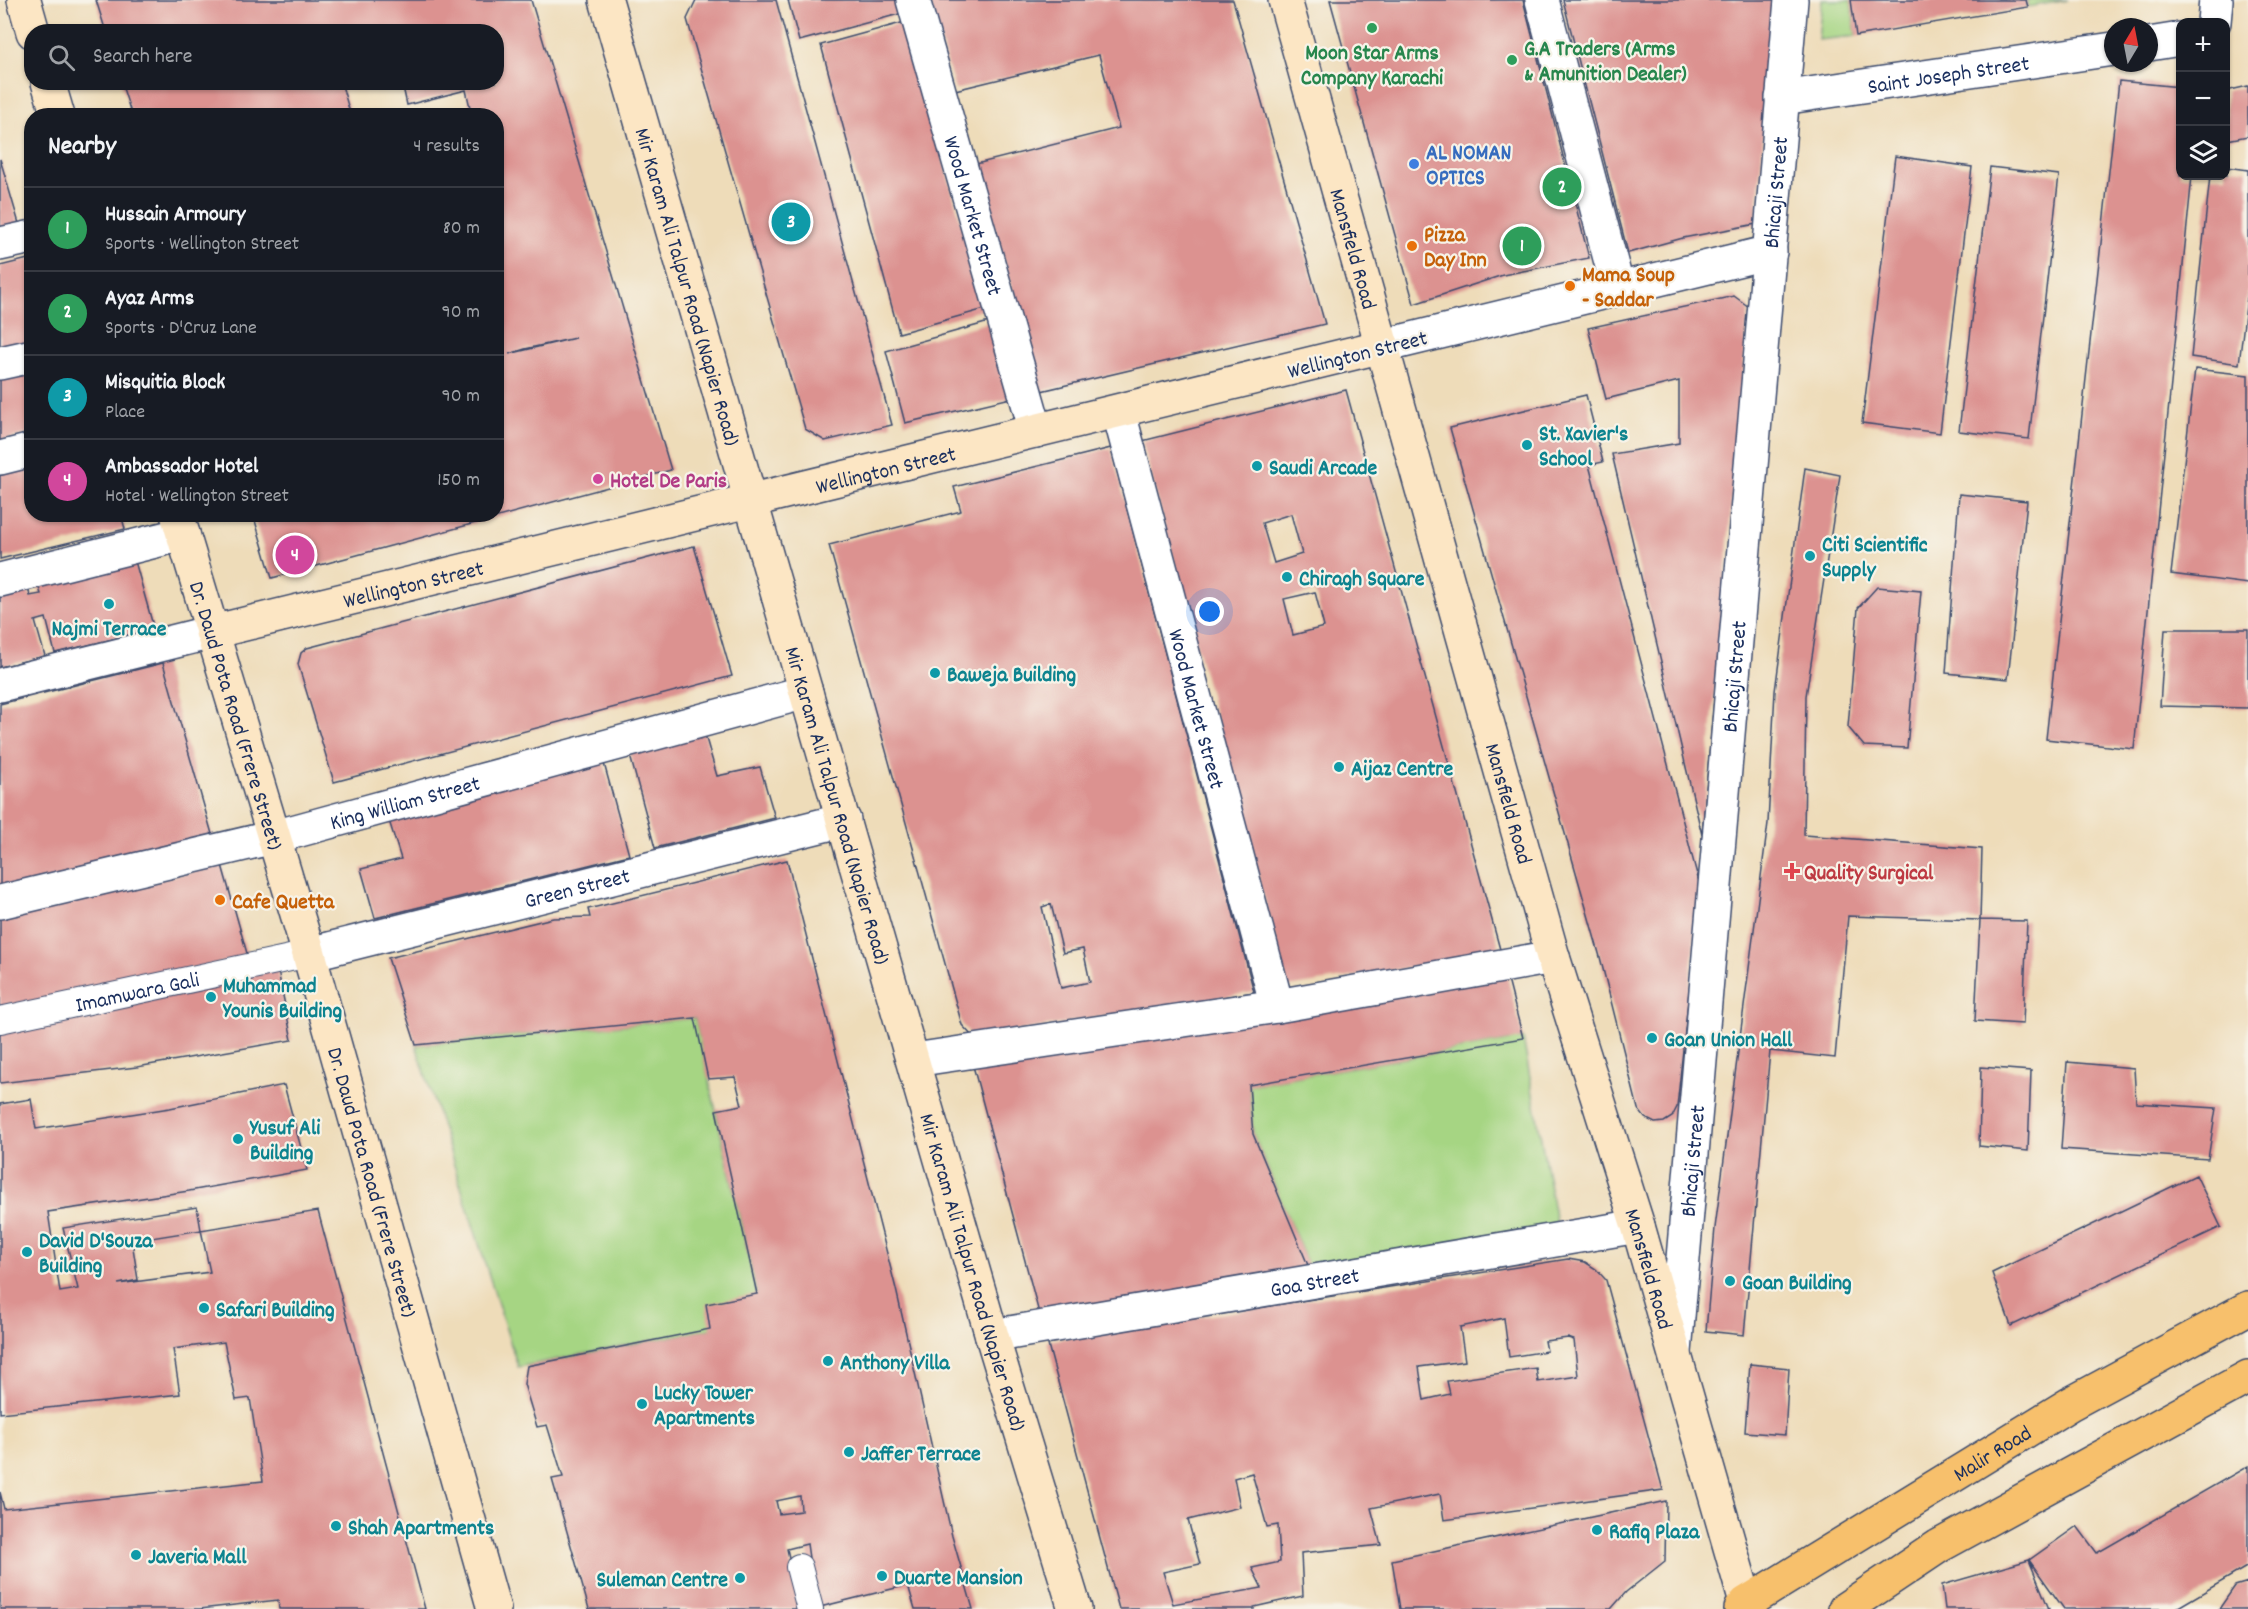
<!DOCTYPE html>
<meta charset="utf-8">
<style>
:root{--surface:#171b24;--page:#20242c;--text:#f1f3f6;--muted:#9ea1a6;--line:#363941;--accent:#1a73e8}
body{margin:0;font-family:Dekko,sans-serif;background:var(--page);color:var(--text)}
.controls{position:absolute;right:18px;top:18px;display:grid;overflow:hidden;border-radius:12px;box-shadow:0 2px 4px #0004}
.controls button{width:54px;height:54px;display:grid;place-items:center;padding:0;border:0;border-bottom:2px solid var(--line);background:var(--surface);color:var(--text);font:30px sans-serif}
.compass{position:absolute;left:2104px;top:18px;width:54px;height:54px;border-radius:50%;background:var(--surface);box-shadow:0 2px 4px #0004;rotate:10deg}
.you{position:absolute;left:1210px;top:612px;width:21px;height:21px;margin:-15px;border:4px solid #fff;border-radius:50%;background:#1a73e8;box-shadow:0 0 0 9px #1a73e833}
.badge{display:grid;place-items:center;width:39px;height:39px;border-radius:50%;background:var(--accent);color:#fff;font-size:20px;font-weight:700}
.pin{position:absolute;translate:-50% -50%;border:3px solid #fff;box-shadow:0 2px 6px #0006}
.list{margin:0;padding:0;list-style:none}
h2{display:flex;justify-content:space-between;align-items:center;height:78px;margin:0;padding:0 24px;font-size:26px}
h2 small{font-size:20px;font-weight:400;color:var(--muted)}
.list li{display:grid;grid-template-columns:39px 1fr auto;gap:18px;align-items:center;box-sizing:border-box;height:84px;padding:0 24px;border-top:2px solid var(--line)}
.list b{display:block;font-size:22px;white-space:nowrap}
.list p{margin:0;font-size:20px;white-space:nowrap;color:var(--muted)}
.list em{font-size:20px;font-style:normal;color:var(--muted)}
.icon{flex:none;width:33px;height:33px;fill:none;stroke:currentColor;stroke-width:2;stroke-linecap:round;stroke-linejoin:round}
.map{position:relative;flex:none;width:2248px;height:1609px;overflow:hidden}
.search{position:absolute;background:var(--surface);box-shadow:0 2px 4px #0004;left:24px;top:24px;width:480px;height:66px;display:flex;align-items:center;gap:15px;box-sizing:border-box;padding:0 21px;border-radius:24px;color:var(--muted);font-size:22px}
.panel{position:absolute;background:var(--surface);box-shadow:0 2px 4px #0004;left:24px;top:108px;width:480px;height:414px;border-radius:24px}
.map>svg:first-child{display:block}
.green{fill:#a6d583;stroke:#608270;stroke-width:1.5}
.building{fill:#dc9290;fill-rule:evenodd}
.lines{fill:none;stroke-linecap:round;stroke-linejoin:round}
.lane-casing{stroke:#3b496c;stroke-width:28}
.street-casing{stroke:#3b496c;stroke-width:36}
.secondary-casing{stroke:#3b496c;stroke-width:36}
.primary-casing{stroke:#3b496c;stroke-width:36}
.lane{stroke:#fff;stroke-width:26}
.street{stroke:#fff;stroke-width:33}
.secondary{stroke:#fce6c4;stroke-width:33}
.primary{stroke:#f7c06c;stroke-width:33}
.leisure-dot{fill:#2e9e5b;stroke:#f7f3e8;stroke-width:2}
.shop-dot{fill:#3f7fe0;stroke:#f7f3e8;stroke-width:2}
.food-dot{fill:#e8710a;stroke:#f7f3e8;stroke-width:2}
.culture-dot{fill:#0f9aa8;stroke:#f7f3e8;stroke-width:2}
.hotel-dot{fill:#d1479c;stroke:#f7f3e8;stroke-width:2}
.health-dot{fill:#e0444e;stroke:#f7f3e8;stroke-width:2}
.labels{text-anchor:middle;stroke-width:4.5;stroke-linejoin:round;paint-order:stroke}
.leisure-label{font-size:22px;font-weight:bold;fill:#27864d;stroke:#f7f3e8;text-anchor:start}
.street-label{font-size:22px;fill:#1b2f5e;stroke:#f7f3e8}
.shop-label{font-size:22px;font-weight:bold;fill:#366cbe;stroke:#f7f3e8;text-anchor:start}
.food-label{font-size:22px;font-weight:bold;fill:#c56008;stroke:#f7f3e8;text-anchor:start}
.culture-label{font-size:22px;font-weight:bold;fill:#0d838f;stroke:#f7f3e8;text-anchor:start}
.hotel-label{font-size:22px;font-weight:bold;fill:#b23c85;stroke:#f7f3e8;text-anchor:start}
.health-label{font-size:22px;font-weight:bold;fill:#be3a42;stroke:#f7f3e8;text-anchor:start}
</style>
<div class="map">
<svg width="2248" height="1609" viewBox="0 0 2248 1609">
<rect width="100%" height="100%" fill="#f7f3e8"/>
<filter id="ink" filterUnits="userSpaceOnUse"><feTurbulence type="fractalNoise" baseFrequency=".0167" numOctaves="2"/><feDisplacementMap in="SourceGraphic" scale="12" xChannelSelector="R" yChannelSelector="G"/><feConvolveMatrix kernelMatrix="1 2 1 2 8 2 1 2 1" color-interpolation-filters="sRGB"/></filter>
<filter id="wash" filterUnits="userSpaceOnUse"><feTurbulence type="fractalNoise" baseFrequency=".008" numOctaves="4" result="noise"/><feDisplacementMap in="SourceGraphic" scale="24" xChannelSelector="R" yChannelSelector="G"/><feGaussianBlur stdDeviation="1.35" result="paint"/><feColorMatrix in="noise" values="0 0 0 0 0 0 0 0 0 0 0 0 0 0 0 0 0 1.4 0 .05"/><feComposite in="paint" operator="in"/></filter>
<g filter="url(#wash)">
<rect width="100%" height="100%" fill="#eedcb9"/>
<path class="green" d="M 1822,0 L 1851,0 L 1856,36 L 1818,40 Z
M 2026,0 L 2068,0 L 2028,7 Z
M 695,1018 L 757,1294 L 710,1329 L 518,1367 L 416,1045 Z
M 1523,1038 L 1557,1228 L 1310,1270 L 1253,1134 L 1249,1085 Z"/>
<g id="blocks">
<path class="building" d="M 96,0 L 531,0 L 671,470 L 272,578 L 253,514 L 496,514 L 496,116 L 472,116 L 466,90 L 407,105 L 402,82 L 496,82 L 496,32 L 106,32 ZM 575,338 L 509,354 L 525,349 Z
M 696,0 L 776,0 L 892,425 L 825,441 L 805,429 L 687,19 Z
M 788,0 L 899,0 L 903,13 L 799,41 Z
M 929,0 L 1233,0 L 1325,324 L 1041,391 L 976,164 L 1119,128 L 1099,55 L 955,90 Z
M 1330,0 L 1523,0 L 1589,258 L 1503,275 L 1414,304 Z
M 1563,0 L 1775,0 L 1756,224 L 1683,238 L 1628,253 Z
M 1851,0 L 2026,0 L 2028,7 L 1856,36 Z
M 905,22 L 985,309 L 899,333 L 821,45 Z
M 2119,81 L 2180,87 L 2180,176 L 2192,176 L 2134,749 L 2046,739 Z
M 121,82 L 341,82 L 351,116 L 132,116 Z
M 2248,86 L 2248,136 L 2227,140 L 2226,91 Z
M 1895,156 L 1972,167 L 1940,433 L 1862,423 Z
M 0,159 L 20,227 L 0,231 Z
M 1990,167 L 2059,175 L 2029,439 L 1959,431 Z
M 2226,167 L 2248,170 L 2248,289 L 2239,364 L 2191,357 L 2210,176 L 2226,176 Z
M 32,258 L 32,345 L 0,352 L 0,266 Z
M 1734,296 L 1749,307 L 1702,835 L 1612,454 L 1679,443 L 1679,381 L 1606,399 L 1588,328 Z
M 989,322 L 1011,398 L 905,423 L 886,351 Z
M 32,366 L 32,433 L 0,441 L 0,374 Z
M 2195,369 L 2248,375 L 2248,584 L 2171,574 Z
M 1346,390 L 1501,953 L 1288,987 L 1142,441 ZM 1291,514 L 1302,554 L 1274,563 L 1262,523 ZM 1315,592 L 1324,627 L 1293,635 L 1284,599 Z
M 1586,395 L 1603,462 L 1589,465 L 1700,886 L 1677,1107 L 1672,1117 L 1664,1122 L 1655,1123 L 1645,1118 L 1638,1109 L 1600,957 L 1450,428 Z
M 1111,448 L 1254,992 L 974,1038 L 962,1025 L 829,545 L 961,511 L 954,487 ZM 1051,904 L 1063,953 L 1083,949 L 1090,982 L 1061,988 L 1042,907 Z
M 32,461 L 32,514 L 121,514 L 125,529 L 0,559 L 0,469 Z
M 1805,468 L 1840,475 L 1806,696 L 1804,835 L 1982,849 L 1980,920 L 1848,916 L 1835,1058 L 1770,1051 L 1744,1335 L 1706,1331 L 1715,1228 L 1768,823 L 1775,691 Z
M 1959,494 L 2027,501 L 2008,679 L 1946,673 Z
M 694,546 L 732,676 L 334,782 L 298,664 L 301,653 L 307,648 Z
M 135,561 L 154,629 L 55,653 L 46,618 L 35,621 L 45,656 L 0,667 L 0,595 L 28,588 L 30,596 L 41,594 L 38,585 Z
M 1877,587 L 1921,591 L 1907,748 L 1864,746 L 1848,727 L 1858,608 Z
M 2165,629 L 2248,629 L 2248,708 L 2160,706 Z
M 163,663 L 214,841 L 0,891 L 0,704 Z
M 703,728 L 717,776 L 760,767 L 775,818 L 655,848 L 628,748 Z
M 602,756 L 629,855 L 375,918 L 361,869 L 401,859 L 387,814 Z
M 787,860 L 896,1289 L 952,1536 L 973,1609 L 915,1609 L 908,1585 L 812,1609 L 810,1565 L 807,1544 L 787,1549 L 801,1609 L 589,1609 L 552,1479 L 563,1477 L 547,1425 L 537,1427 L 524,1384 L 527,1366 L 710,1329 L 706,1304 L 757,1294 L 716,1110 L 742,1105 L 735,1077 L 708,1079 L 695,1018 L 416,1045 L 388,958 L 553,918 L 590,917 L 588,909 ZM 800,1496 L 801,1511 L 779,1514 L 776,1501 Z
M 222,865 L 248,957 L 0,1011 L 0,916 Z
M 1980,920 L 2027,921 L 2023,1024 L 1975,1021 Z
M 277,966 L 292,1040 L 137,1067 L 0,1083 L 0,1028 Z
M 1507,976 L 1523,1038 L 1249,1085 L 1253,1134 L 1310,1270 L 1040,1317 L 972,1062 Z
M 2067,1062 L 2134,1068 L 2136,1103 L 2216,1108 L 2208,1159 L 2061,1149 Z
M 1981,1067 L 2031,1071 L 2028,1151 L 1979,1146 Z
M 284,1085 L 307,1170 L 189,1191 L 48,1212 L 60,1292 L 78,1289 L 63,1228 L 197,1207 L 201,1230 L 318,1211 L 425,1609 L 279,1609 L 278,1600 L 200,1609 L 0,1609 L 0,1492 L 4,1509 L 263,1481 L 250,1398 L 236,1400 L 224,1342 L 173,1349 L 180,1394 L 0,1413 L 0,1104 L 31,1099 L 36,1129 L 170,1108 ZM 201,1230 L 210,1272 L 118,1284 L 138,1280 L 132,1241 Z
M 2196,1175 L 2221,1227 L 2011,1326 L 1992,1273 Z
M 1568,1259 L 1585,1262 L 1596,1269 L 1606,1280 L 1663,1490 L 1444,1520 L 1440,1494 L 1371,1508 L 1381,1545 L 1301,1553 L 1303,1596 L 1254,1607 L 1254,1609 L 1119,1609 L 1047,1341 ZM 1504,1318 L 1509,1357 L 1547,1351 L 1545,1341 L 1568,1338 L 1574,1340 L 1578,1376 L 1538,1382 L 1536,1368 L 1447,1381 L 1450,1394 L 1424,1400 L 1419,1367 L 1465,1361 L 1460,1327 ZM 1252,1473 L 1267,1527 L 1278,1525 L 1280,1562 L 1252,1568 L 1262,1588 L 1173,1604 L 1163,1572 L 1200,1564 L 1188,1520 L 1240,1507 L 1234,1478 Z
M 1750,1364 L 1789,1368 L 1785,1435 L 1745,1432 Z
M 2248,1466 L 2248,1566 L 2175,1609 L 2064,1609 L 2029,1560 L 2049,1609 L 1945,1609 L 1942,1585 L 2029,1560 L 2077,1526 L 2097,1553 Z
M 1666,1501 L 1665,1561 L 1626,1592 L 1611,1609 L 1400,1609 L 1392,1560 Z
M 2248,1582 L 2248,1609 L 2219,1609 L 2235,1586 Z"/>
</g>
</g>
<g filter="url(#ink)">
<use href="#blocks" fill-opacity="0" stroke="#3b496c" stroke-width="1.5"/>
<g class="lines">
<defs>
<g id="lane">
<path id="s1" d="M 0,1020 L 309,954"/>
<path d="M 799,1567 L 810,1609"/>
</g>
<g id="street">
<path id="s2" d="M 913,0 L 1036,431"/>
<path d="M 1542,0 L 1618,289"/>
<path d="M 2214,22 L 2216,0"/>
<path d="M 2149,44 L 2180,39"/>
<path id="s3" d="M 1782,98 L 2113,49"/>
<path d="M 0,244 L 32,237"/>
<path d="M 1383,346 L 1770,252"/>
<path d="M 0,363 L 32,356"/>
<path id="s4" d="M 1119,413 L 1277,1006"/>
<path d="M 0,458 L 32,450"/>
<path d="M 0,580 L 183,534"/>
<path d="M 0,685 L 212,632"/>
<path id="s5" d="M 0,902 L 274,837 L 806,692"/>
<path id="s6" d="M 309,954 L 844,820"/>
<path d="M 914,1060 L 1277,1006 L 1553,957"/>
<path id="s7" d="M 992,1336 L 1638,1226"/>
<path id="s8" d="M 1675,1352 L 1791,0"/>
</g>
<g id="secondary">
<path d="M 24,0 L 33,32"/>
<path id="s9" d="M 606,0 L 992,1336 L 1075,1609"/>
<path id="s10" d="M 1285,0 L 1553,957 L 1638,1226 L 1746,1603"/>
<path d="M 48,82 L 58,116"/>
<path id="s11" d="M 177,514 L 309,954 L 494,1609"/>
<path id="s12" d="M 212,632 C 602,537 993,444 1383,346"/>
</g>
<g id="primary">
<path id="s13" d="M 1741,1609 L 1746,1603 L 2070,1404 L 2248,1308"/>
<path d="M 1845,1609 L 1939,1546 L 2248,1377"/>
</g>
</defs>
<use href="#lane" class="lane-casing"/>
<use href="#street" class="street-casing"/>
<use href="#secondary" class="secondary-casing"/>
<use href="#primary" class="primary-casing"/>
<use href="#lane" class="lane"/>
<use href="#street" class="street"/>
<use href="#secondary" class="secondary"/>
<use href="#primary" class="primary"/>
</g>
</g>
<g class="leisure-dot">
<circle cx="1372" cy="28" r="6"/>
<circle cx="1512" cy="60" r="6"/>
</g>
<circle class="shop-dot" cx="1414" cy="164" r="6"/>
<g class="food-dot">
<circle cx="1412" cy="246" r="6"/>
<circle cx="1570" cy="286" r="6"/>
<circle cx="220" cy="900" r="6"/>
</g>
<g class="culture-dot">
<circle cx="1527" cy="445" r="6"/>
<circle cx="1257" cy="466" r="6"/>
<circle cx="1810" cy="556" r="6"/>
<circle cx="1287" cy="577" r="6"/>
<circle cx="109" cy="604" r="6"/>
<circle cx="935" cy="673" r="6"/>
<circle cx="1339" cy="767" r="6"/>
<circle cx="211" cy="997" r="6"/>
<circle cx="1652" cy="1038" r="6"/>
<circle cx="238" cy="1139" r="6"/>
<circle cx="27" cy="1252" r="6"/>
<circle cx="1730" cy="1281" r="6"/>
<circle cx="204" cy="1308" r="6"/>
<circle cx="828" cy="1361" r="6"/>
<circle cx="642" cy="1404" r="6"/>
<circle cx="849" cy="1452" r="6"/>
<circle cx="336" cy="1526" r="6"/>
<circle cx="1597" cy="1530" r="6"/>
<circle cx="136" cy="1555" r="6"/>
<circle cx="882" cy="1576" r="6"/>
<circle cx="740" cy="1578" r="6"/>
</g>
<circle class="hotel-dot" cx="598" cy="479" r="6"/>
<path class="health-dot" d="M1789 862h6v6h6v6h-6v6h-6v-6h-6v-6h6z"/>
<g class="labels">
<g class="leisure-label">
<text x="1524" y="55">G.A Traders (Arms<tspan x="1524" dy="25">&amp; Amunition Dealer)</tspan></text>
<text x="1372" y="59" text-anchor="middle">Moon Star Arms<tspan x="1372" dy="25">Company Karachi</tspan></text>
</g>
<g class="street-label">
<text dy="8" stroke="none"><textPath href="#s3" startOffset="168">Saint Joseph Street</textPath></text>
<text dy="8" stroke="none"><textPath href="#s8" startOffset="1164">Bhicaji Street</textPath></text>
<text dy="8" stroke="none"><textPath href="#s2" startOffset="224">Wood Market Street</textPath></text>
<text dy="8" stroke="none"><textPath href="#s10" startOffset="258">Mansfield Road</textPath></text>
<text dy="8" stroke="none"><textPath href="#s9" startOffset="298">Mir Karam Ali Talpur Road (Napier Road)</textPath></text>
<text transform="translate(1357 353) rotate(-14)" y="8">Wellington Street</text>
<text dy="8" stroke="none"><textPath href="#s12" startOffset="693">Wellington Street</textPath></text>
<text dy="8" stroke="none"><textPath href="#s12" startOffset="207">Wellington Street</textPath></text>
<text dy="8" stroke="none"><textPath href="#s8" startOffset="678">Bhicaji Street</textPath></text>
<text dy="8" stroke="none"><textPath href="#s4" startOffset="306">Wood Market Street</textPath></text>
<text dy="8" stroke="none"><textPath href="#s11" startOffset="210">Dr. Daud Pota Road (Frere Street)</textPath></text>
<text dy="8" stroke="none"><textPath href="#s5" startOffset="417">King William Street</textPath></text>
<text dy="8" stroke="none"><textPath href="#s10" startOffset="834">Mansfield Road</textPath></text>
<text dy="8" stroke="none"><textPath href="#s9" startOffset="838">Mir Karam Ali Talpur Road (Napier Road)</textPath></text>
<text dy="8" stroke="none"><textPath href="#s6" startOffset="276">Green Street</textPath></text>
<text dy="8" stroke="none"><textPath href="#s1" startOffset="140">Imamwara Gali</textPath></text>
<text dy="8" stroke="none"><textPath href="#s8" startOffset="192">Bhicaji Street</textPath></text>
<text dy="8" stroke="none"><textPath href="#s11" startOffset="696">Dr. Daud Pota Road (Frere Street)</textPath></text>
<text dy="8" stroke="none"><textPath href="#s10" startOffset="1320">Mansfield Road</textPath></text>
<text dy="8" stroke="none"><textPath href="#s9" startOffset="1324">Mir Karam Ali Talpur Road (Napier Road)</textPath></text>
<text dy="8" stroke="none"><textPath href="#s7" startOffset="327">Goa Street</textPath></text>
<text dy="8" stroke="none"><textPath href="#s13" startOffset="296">Malir Road</textPath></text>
</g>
<g class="shop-label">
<text x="1426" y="159">AL NOMAN<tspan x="1426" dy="25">OPTICS</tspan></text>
</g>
<g class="food-label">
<text x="1424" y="241">Pizza<tspan x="1424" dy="25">Day Inn</tspan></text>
<text x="1582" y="281">Mama Soup<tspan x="1582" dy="25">- Saddar</tspan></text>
<text x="232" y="908">Cafe Quetta</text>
</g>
<g class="culture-label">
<text x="1539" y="440">St. Xavier's<tspan x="1539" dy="25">School</tspan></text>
<text x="1269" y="474">Saudi Arcade</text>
<text x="1822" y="551">Citi Scientific<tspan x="1822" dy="25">Supply</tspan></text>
<text x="1299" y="585">Chiragh Square</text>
<text x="109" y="635" text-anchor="middle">Najmi Terrace</text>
<text x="947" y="681">Baweja Building</text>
<text x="1351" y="775">Aijaz Centre</text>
<text x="223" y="992">Muhammad<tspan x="223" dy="25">Younis Building</tspan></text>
<text x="1664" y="1046">Goan Union Hall</text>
<text x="250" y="1134">Yusuf Ali<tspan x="250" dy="25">Building</tspan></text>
<text x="39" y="1247">David D'Souza<tspan x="39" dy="25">Building</tspan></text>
<text x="1742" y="1289">Goan Building</text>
<text x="216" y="1316">Safari Building</text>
<text x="840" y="1369">Anthony Villa</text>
<text x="654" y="1399">Lucky Tower<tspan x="654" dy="25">Apartments</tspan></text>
<text x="861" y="1460">Jaffer Terrace</text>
<text x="348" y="1534">Shah Apartments</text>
<text x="1609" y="1538">Rafiq Plaza</text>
<text x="148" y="1563">Javeria Mall</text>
<text x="894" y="1584">Duarte Mansion</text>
<text x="728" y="1586" text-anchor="end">Suleman Centre</text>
</g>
<g class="hotel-label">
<text x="610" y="487">Hotel De Paris</text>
</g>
<g class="health-label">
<text x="1804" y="879">Quality Surgical</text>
</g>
</g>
</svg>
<div class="controls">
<button>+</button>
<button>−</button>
<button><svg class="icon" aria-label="layers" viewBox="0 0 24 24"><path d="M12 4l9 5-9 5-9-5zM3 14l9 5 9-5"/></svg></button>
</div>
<svg class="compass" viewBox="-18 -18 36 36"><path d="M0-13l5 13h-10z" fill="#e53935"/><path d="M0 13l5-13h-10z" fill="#9ea1a6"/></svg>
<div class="you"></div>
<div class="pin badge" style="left:1522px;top:246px;background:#2e9e5b">1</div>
<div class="pin badge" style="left:1562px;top:187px;background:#2e9e5b">2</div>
<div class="pin badge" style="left:791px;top:222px;background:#0f9aa8">3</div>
<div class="pin badge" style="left:295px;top:555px;background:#d1479c">4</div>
<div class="search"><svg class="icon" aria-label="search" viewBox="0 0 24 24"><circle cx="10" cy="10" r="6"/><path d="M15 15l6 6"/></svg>Search here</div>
<section class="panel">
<h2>Nearby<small>4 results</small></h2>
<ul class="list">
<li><span class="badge" style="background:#2e9e5b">1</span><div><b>Hussain Armoury</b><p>Sports · Wellington Street</p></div><em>80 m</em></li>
<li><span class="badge" style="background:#2e9e5b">2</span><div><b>Ayaz Arms</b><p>Sports · D'Cruz Lane</p></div><em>90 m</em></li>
<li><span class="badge" style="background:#0f9aa8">3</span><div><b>Misquitia Block</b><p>Place</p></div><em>90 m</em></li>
<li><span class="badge" style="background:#d1479c">4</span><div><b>Ambassador Hotel</b><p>Hotel · Wellington Street</p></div><em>150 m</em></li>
</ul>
</section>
</div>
